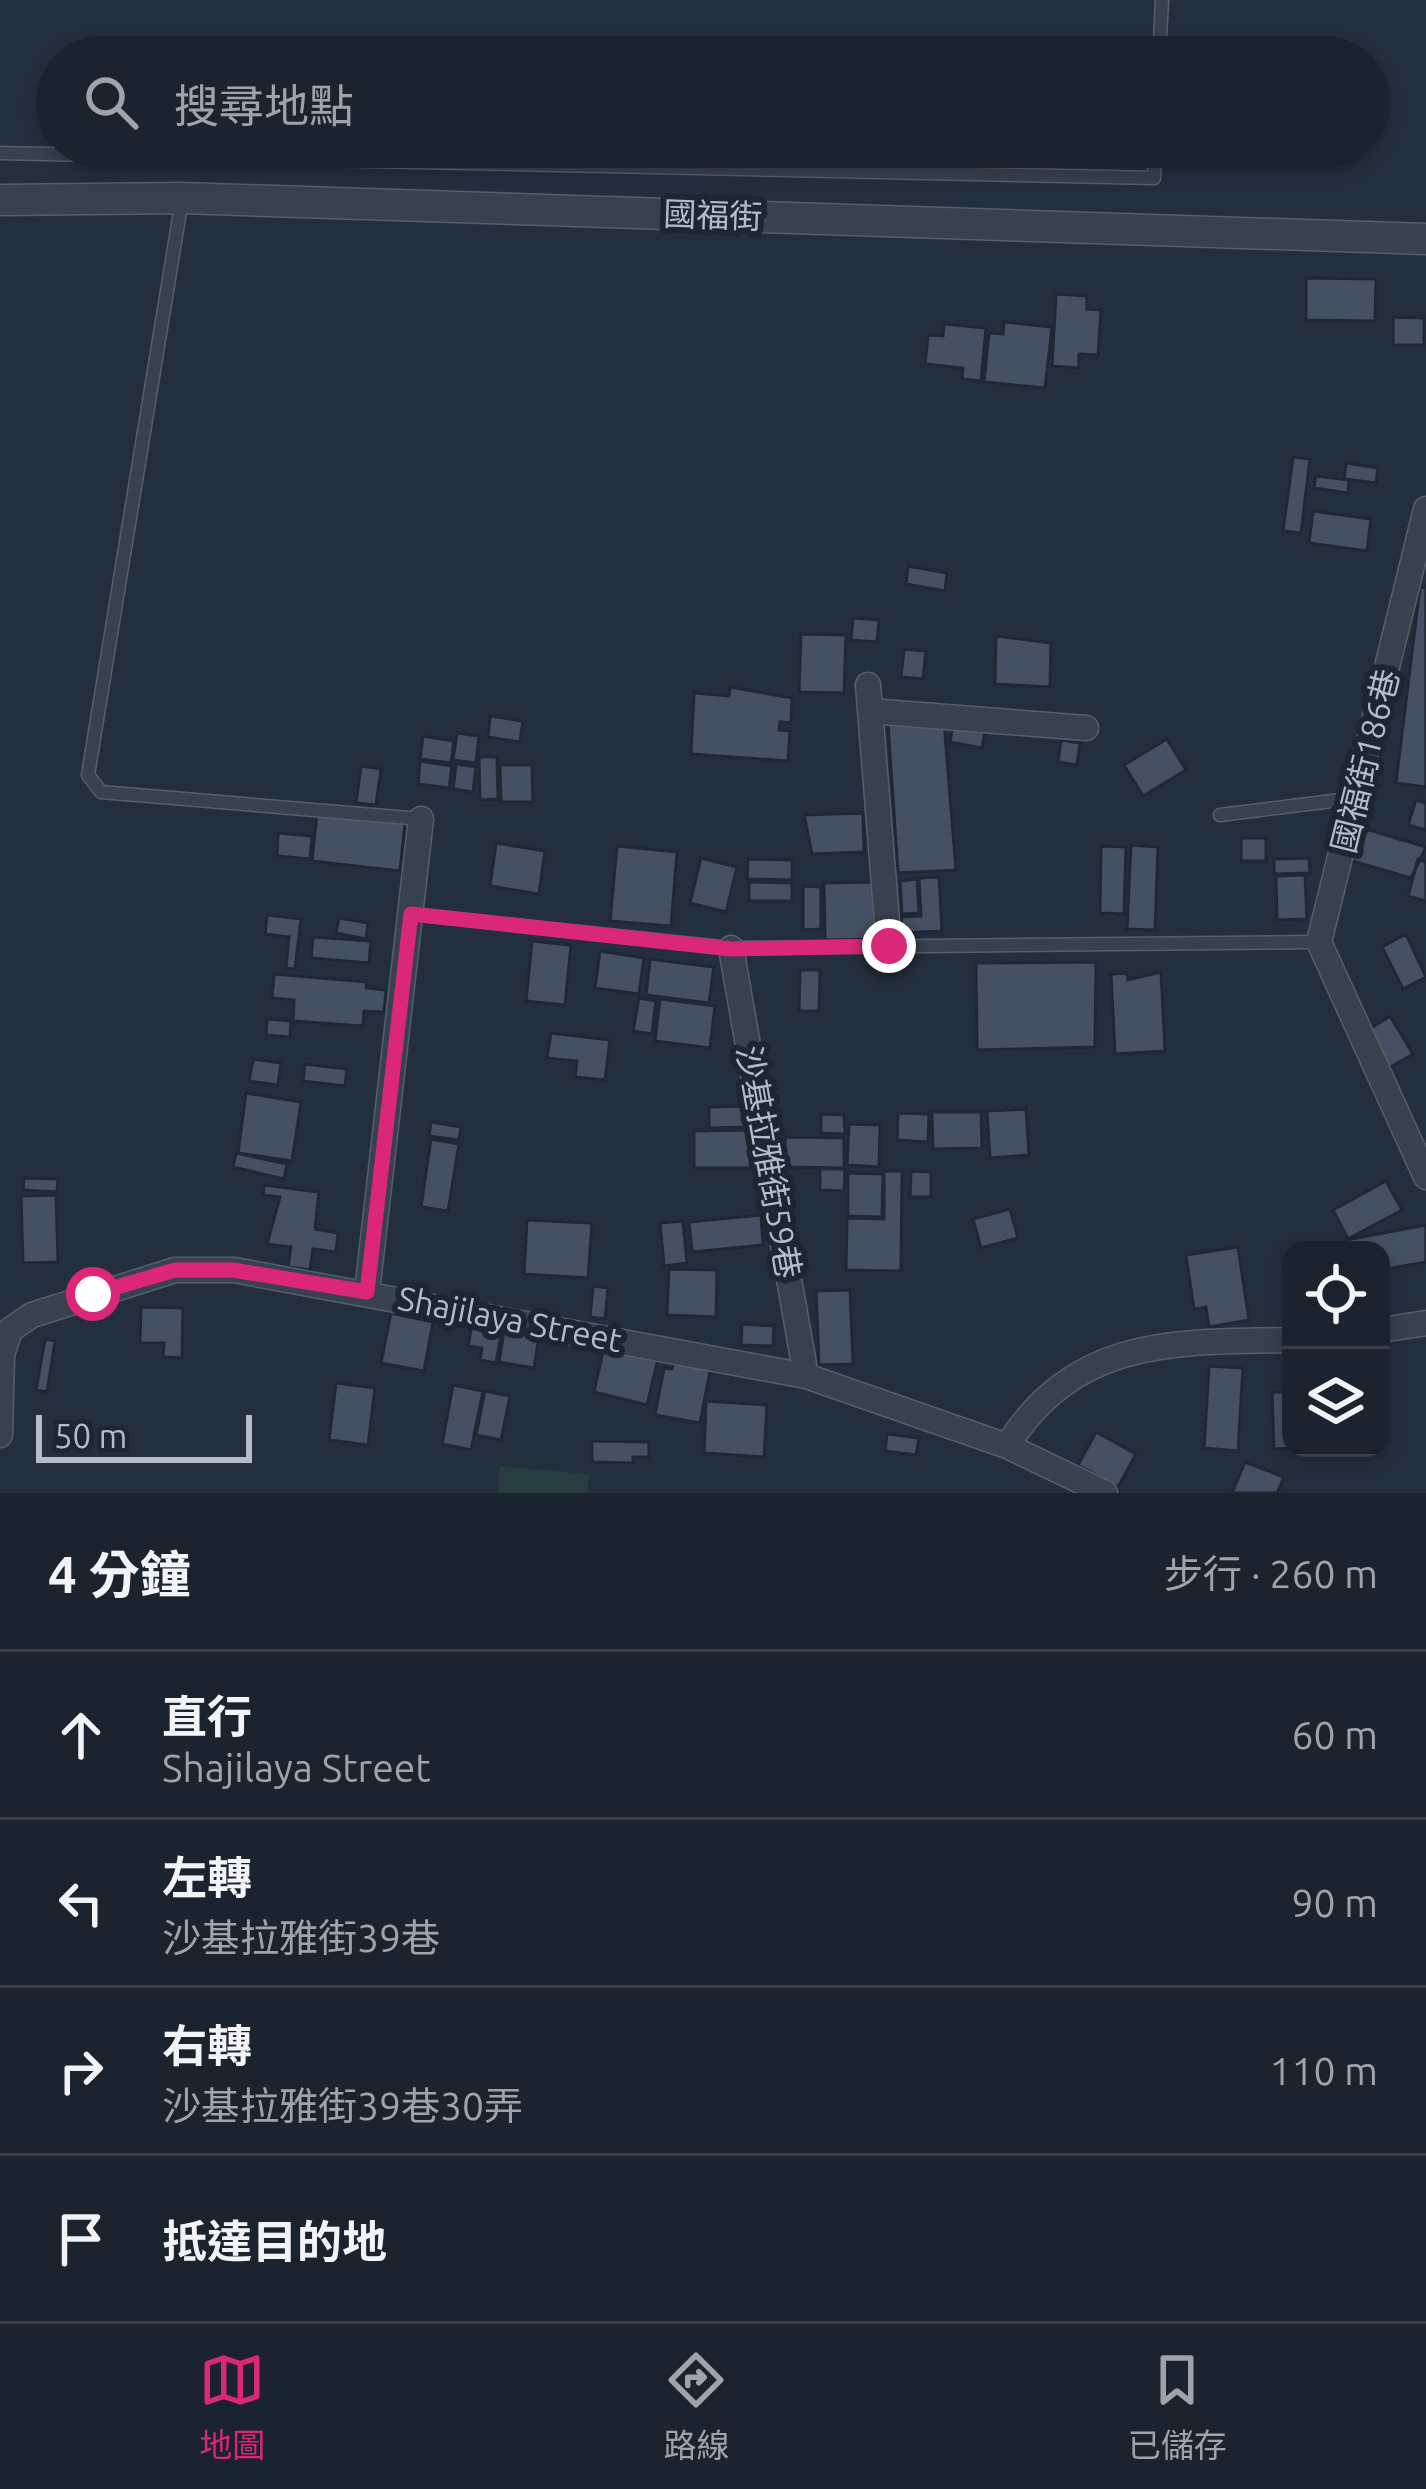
<!DOCTYPE html>
<html lang="zh-TW">
<meta charset="utf-8">
<style>
:root{--surface:#1b232e;--page:#282f3a;--text:#f1f3f6;--muted:#a0a4aa;--line:#39404a;--accent:#db2777}
body{margin:0;font-family:Ubuntu,"Noto Sans TC",sans-serif;background:var(--page);color:var(--text)}
.controls{position:absolute;right:36px;bottom:36px;display:grid;overflow:hidden;border-radius:24px;box-shadow:0 6px 18px #0003}
.controls button{width:108px;height:108px;display:grid;place-items:center;padding:0;border:0;border-bottom:3px solid var(--line);background:var(--surface);color:var(--text);font:60px sans-serif}
.scale{position:absolute;left:36px;bottom:30px;width:216px;box-sizing:border-box;padding-left:12px;border:6px solid #b4bcc9;border-top:0;font-size:33px;line-height:42px;white-space:nowrap;color:#b4bcc9;-webkit-text-stroke:9px #1d2633;paint-order:stroke}
.stop{position:absolute;width:36px;height:36px;margin:-27px;border:9px solid #db2777;border-radius:50%;background:#fff}
.stop.end{background:#db2777;border-color:#fff;box-shadow:0 3px 12px #0008}
.list{margin:0;padding:0;list-style:none}
h2{display:flex;justify-content:space-between;align-items:center;height:156px;margin:0;padding:0 48px;font-size:51px}
h2 small{font-size:39px;font-weight:400;color:var(--muted)}
.list li{display:grid;grid-template-columns:78px 1fr auto;gap:36px;align-items:center;box-sizing:border-box;height:168px;padding:0 48px;border-top:3px solid var(--line)}
.list b{display:block;font-size:45px;white-space:nowrap}
.list p{margin:0;font-size:39px;white-space:nowrap;color:var(--muted)}
.list em{font-size:39px;font-style:normal;color:var(--muted)}
.icon{flex:none;width:66px;height:66px;fill:none;stroke:currentColor;stroke-width:2;stroke-linecap:round;stroke-linejoin:round}
.map{position:relative;flex:none;width:1426px;height:1493px;overflow:hidden}
.search{position:absolute;background:var(--surface);box-shadow:0 6px 18px #0003;left:36px;right:36px;top:36px;height:132px;display:flex;align-items:center;gap:30px;box-sizing:border-box;padding:0 42px;border-radius:66px;color:var(--muted);font-size:45px}
.sheet{height:828px;background:var(--surface)}
nav{display:flex;justify-content:space-around;align-items:center;box-sizing:border-box;height:168px;border-top:3px solid var(--line);background:var(--surface);font-size:33px;color:var(--muted)}
nav a{display:grid;justify-items:center;gap:6px}
nav .on{color:var(--accent)}
.map>svg:first-child{display:block}
.green{fill:#263c3f}
.building{fill:#455162;stroke:#1f2835;stroke-width:3}
.lines{fill:none;stroke-linecap:round;stroke-linejoin:round}
.service-casing{stroke:#565f6c;stroke-width:15}
.minor-casing{stroke:#565f6c;stroke-width:27}
.tertiary-casing{stroke:#565f6c;stroke-width:33}
.service{stroke:#38414e;stroke-width:12}
.minor{stroke:#38414e;stroke-width:24}
.tertiary{stroke:#38414e;stroke-width:30}
.route{stroke:#db2777;stroke-width:15}
.labels{text-anchor:middle;stroke-width:12;stroke-linejoin:round;paint-order:stroke}
.street-label{font-size:33px;fill:#b4bcc9;stroke:#1d2633}
</style>
<div class="map">
<svg width="1426" height="1493" viewBox="0 0 1426 1493">
<rect width="100%" height="100%" fill="#242f3e"/>
<path class="green" d="M 500,1466 L 589,1474 L 588,1493 L 498,1493 Z"/>
<path class="building" d="M 1306,278 L 1376,279 L 1375,321 L 1306,320 Z
M 1056,294 L 1087,296 L 1087,309 L 1101,310 L 1098,355 L 1079,354 L 1079,368 L 1052,366 Z
M 1393,317 L 1424,318 L 1424,345 L 1393,345 Z
M 1004,322 L 1052,327 L 1045,388 L 984,382 L 989,333 L 1003,334 Z
M 944,324 L 986,328 L 981,381 L 962,379 L 963,368 L 925,364 L 928,335 L 943,336 Z
M 1293,457 L 1310,459 L 1301,533 L 1283,531 Z
M 1346,463 L 1378,468 L 1376,483 L 1344,479 Z
M 1316,476 L 1349,480 L 1348,493 L 1314,488 Z
M 1313,511 L 1371,519 L 1367,551 L 1309,543 Z
M 908,566 L 947,573 L 945,591 L 906,584 Z
M 1420,587 L 1426,588 L 1426,787 L 1396,783 Z
M 853,618 L 879,620 L 877,642 L 851,640 Z
M 801,634 L 846,635 L 844,693 L 799,692 Z
M 996,636 L 1051,643 L 1050,687 L 995,684 Z
M 904,649 L 926,651 L 923,679 L 901,677 Z
M 730,687 L 792,698 L 791,723 L 780,722 L 779,730 L 790,731 L 788,761 L 691,754 L 694,693 L 729,696 Z
M 490,716 L 523,721 L 520,742 L 488,737 Z
M 944,722 L 956,870 L 898,873 L 888,724 Z
M 953,725 L 985,730 L 982,748 L 950,742 Z
M 457,733 L 479,736 L 476,763 L 453,760 Z
M 423,736 L 454,741 L 451,763 L 420,759 Z
M 1167,739 L 1186,770 L 1143,796 L 1124,765 Z
M 1061,740 L 1080,743 L 1077,765 L 1058,762 Z
M 479,757 L 497,757 L 498,799 L 480,800 Z
M 420,761 L 452,766 L 449,788 L 418,784 Z
M 456,764 L 476,767 L 473,792 L 453,789 Z
M 500,765 L 532,765 L 533,802 L 501,802 Z
M 361,766 L 381,769 L 376,805 L 356,803 Z
M 1416,800 L 1426,803 L 1426,830 L 1408,825 Z
M 317,813 L 405,823 L 400,871 L 312,861 Z
M 863,813 L 864,852 L 812,854 L 804,815 Z
M 1359,827 L 1426,847 L 1411,878 L 1349,860 Z
M 278,833 L 312,836 L 310,859 L 277,856 Z
M 1241,838 L 1266,838 L 1266,861 L 1241,861 Z
M 496,843 L 545,851 L 539,894 L 490,886 Z
M 1131,845 L 1158,847 L 1155,930 L 1127,929 Z
M 617,846 L 677,852 L 671,926 L 610,921 Z
M 1101,846 L 1126,847 L 1124,914 L 1100,913 Z
M 701,858 L 737,867 L 726,912 L 690,903 Z
M 1309,858 L 1310,873 L 1274,874 L 1274,859 Z
M 748,859 L 792,860 L 792,880 L 747,879 Z
M 1418,859 L 1426,862 L 1426,901 L 1408,896 Z
M 1305,875 L 1307,919 L 1277,920 L 1276,876 Z
M 939,877 L 942,931 L 903,933 L 901,917 L 921,916 L 919,878 Z
M 917,879 L 919,913 L 902,914 L 900,881 Z
M 749,882 L 792,883 L 792,901 L 749,901 Z
M 876,882 L 877,939 L 825,940 L 824,883 Z
M 803,886 L 821,887 L 821,929 L 803,930 Z
M 267,915 L 301,919 L 295,969 L 286,968 L 289,937 L 265,934 Z
M 339,918 L 368,923 L 366,939 L 336,933 Z
M 1406,934 L 1426,977 L 1403,989 L 1382,947 Z
M 313,937 L 371,941 L 369,963 L 311,958 Z
M 532,941 L 571,945 L 565,1005 L 526,1001 Z
M 600,951 L 644,958 L 639,994 L 595,988 Z
M 650,959 L 714,967 L 709,1003 L 646,995 Z
M 1096,962 L 1095,1047 L 977,1050 L 976,963 Z
M 800,970 L 820,970 L 819,1011 L 799,1011 Z
M 1161,972 L 1165,1051 L 1115,1054 L 1111,974 L 1127,973 L 1128,980 Z
M 274,974 L 367,982 L 366,988 L 386,990 L 384,1012 L 364,1011 L 363,1026 L 293,1021 L 294,1000 L 272,998 Z
M 639,998 L 656,1001 L 652,1034 L 633,1031 Z
M 660,999 L 715,1006 L 710,1048 L 655,1041 Z
M 1390,1016 L 1413,1054 L 1385,1070 L 1362,1034 Z
M 267,1019 L 291,1021 L 290,1037 L 266,1035 Z
M 551,1033 L 610,1040 L 605,1080 L 575,1077 L 577,1061 L 547,1058 Z
M 253,1059 L 281,1063 L 278,1085 L 249,1081 Z
M 305,1064 L 347,1069 L 345,1086 L 303,1081 Z
M 246,1093 L 301,1102 L 292,1161 L 238,1153 Z
M 752,1106 L 752,1127 L 709,1128 L 709,1107 Z
M 1026,1109 L 1029,1155 L 990,1158 L 987,1111 Z
M 932,1112 L 981,1112 L 982,1148 L 933,1149 Z
M 898,1113 L 929,1114 L 928,1142 L 897,1140 Z
M 821,1114 L 844,1115 L 845,1134 L 821,1133 Z
M 431,1122 L 461,1127 L 459,1140 L 429,1136 Z
M 849,1124 L 880,1125 L 879,1167 L 847,1165 Z
M 756,1130 L 757,1168 L 694,1168 L 694,1131 Z
M 785,1137 L 844,1138 L 844,1168 L 785,1167 Z
M 431,1139 L 459,1144 L 448,1211 L 421,1207 Z
M 236,1153 L 287,1164 L 284,1179 L 233,1167 Z
M 820,1169 L 845,1169 L 844,1191 L 820,1190 Z
M 884,1171 L 902,1171 L 901,1271 L 846,1270 L 847,1218 L 884,1219 Z
M 911,1171 L 931,1172 L 931,1197 L 910,1197 Z
M 848,1173 L 883,1174 L 882,1217 L 848,1216 Z
M 24,1178 L 58,1179 L 57,1192 L 23,1190 Z
M 1386,1181 L 1402,1210 L 1348,1239 L 1333,1210 Z
M 264,1185 L 319,1192 L 315,1229 L 338,1233 L 336,1252 L 313,1249 L 310,1270 L 288,1267 L 291,1247 L 267,1244 L 280,1197 L 263,1195 Z
M 56,1195 L 58,1262 L 23,1263 L 21,1196 Z
M 1010,1209 L 1018,1238 L 981,1248 L 973,1219 Z
M 761,1215 L 763,1245 L 692,1252 L 689,1222 Z
M 527,1220 L 592,1223 L 588,1278 L 524,1274 Z
M 683,1221 L 687,1263 L 664,1266 L 660,1223 Z
M 1426,1225 L 1426,1262 L 1381,1270 L 1381,1250 L 1348,1250 L 1346,1240 Z
M 1238,1247 L 1249,1320 L 1209,1327 L 1206,1307 L 1194,1309 L 1186,1255 Z
M 669,1269 L 717,1270 L 716,1317 L 667,1315 Z
M 593,1286 L 608,1288 L 605,1319 L 590,1317 Z
M 850,1290 L 853,1364 L 819,1365 L 816,1291 Z
M 141,1307 L 183,1308 L 182,1358 L 163,1357 L 164,1343 L 140,1343 Z
M 391,1313 L 433,1322 L 424,1371 L 381,1363 Z
M 742,1324 L 774,1326 L 773,1346 L 741,1345 Z
M 472,1325 L 502,1330 L 496,1363 L 480,1360 L 482,1348 L 468,1346 Z
M 504,1331 L 539,1337 L 534,1368 L 499,1362 Z
M 45,1339 L 55,1341 L 47,1392 L 36,1390 Z
M 604,1347 L 658,1359 L 647,1405 L 594,1392 Z
M 674,1359 L 711,1366 L 700,1423 L 655,1415 L 664,1368 L 672,1369 Z
M 1209,1366 L 1243,1368 L 1238,1451 L 1204,1448 Z
M 336,1383 L 375,1388 L 368,1445 L 329,1440 Z
M 453,1385 L 483,1391 L 471,1450 L 442,1444 Z
M 485,1391 L 510,1396 L 501,1440 L 476,1435 Z
M 1272,1392 L 1291,1392 L 1293,1448 L 1274,1449 Z
M 706,1401 L 767,1405 L 764,1457 L 704,1453 Z
M 1096,1432 L 1136,1454 L 1118,1487 L 1078,1465 Z
M 887,1434 L 919,1438 L 916,1455 L 885,1451 Z
M 592,1441 L 649,1442 L 649,1457 L 633,1457 L 633,1463 L 592,1462 Z
M 1245,1462 L 1284,1477 L 1277,1493 L 1232,1493 Z"/>
<g class="lines">
<defs>
<path id="service" d="M 1159,57 L 1162,0
M 0,153 L 1154,178 L 1155,147
M 182,199 L 88,775 L 101,792 L 421,819
M 1220,815 L 1356,798
M 411,914 L 731,948 L 1319,942"/>
<path id="minor" d="M 1426,509 L 1319,942 L 1426,1177
M 868,685 L 889,946
M 870,711 L 1086,728
M 731,948 L 806,1376
M 367,1292 L 421,819
M 1381,1330 L 1426,1323
M 0,1435 L 2,1355 L 10,1330 L 32,1315 L 175,1270 L 234,1270 L 806,1376 L 1007,1446 L 1105,1493
M 1007,1446 C 1076,1337 1174,1342 1291,1340"/>
<path id="tertiary" d="M 0,200 L 182,198 L 1426,239"/>
</defs>
<use href="#service" class="service-casing"/>
<use href="#minor" class="minor-casing"/>
<use href="#tertiary" class="tertiary-casing"/>
<use href="#service" class="service"/>
<use href="#minor" class="minor"/>
<use href="#tertiary" class="tertiary"/>
</g>
<g class="lines">
<path class="route" d="M 93,1294 L 175,1270 L 233,1270 L 367,1292 L 411,914 L 731,949 L 889,946"/>
</g>
<g class="labels">
<g class="street-label">
<text transform="translate(713 215) rotate(2)" y="12">國福街</text>
<text transform="translate(1365 761) rotate(-76)" y="12">國福街186巷</text>
<text transform="translate(769 1162) rotate(80)" y="12">沙基拉雅街59巷</text>
<text transform="translate(510 1319) rotate(11)" y="12">Shajilaya Street</text>
</g>
</g>
</svg>
<div class="controls">
<button><svg class="icon" aria-label="locate" viewBox="0 0 24 24"><circle cx="12" cy="12" r="6"/><path d="M12 2v4M12 18v4M2 12h4M18 12h4"/></svg></button>
<button><svg class="icon" aria-label="layers" viewBox="0 0 24 24"><path d="M12 4l9 5-9 5-9-5zM3 14l9 5 9-5"/></svg></button>
</div>
<div class="scale">50 m</div>
<div class="stop" style="left:93px;top:1294px"></div>
<div class="stop end" style="left:889px;top:946px"></div>
<div class="search"><svg class="icon" aria-label="search" viewBox="0 0 24 24"><circle cx="10" cy="10" r="6"/><path d="M15 15l6 6"/></svg>搜尋地點</div>
</div>
<section class="sheet">
<h2>4 分鐘<small>步行 · 260 m</small></h2>
<ul class="list">
<li><svg class="icon" aria-label="ahead" viewBox="0 0 24 24"><path d="M12 20V5M6 11l6-6 6 6"/></svg><div><b>直行</b><p>Shajilaya Street</p></div><em>60 m</em></li>
<li><svg class="icon" aria-label="left" viewBox="0 0 24 24"><path d="M17 20v-9H6M10 6l-5 5 5 5"/></svg><div><b>左轉</b><p>沙基拉雅街39巷</p></div><em>90 m</em></li>
<li><svg class="icon" aria-label="right" viewBox="0 0 24 24"><path d="M7 20v-9h11M14 6l5 5-5 5"/></svg><div><b>右轉</b><p>沙基拉雅街39巷30弄</p></div><em>110 m</em></li>
<li><svg class="icon" aria-label="arrive" viewBox="0 0 24 24"><path d="M6 21V4h12l-3 4 3 4H6"/></svg><div><b>抵達目的地</b></div></li>
</ul>
</section>
<nav>
<a class="on"><svg class="icon" aria-label="map" viewBox="0 0 24 24"><path d="M3 6l6-2 6 2 6-2v14l-6 2-6-2-6 2zM9 4v14M15 6v14"/></svg>地圖</a>
<a><svg class="icon" aria-label="directions" viewBox="0 0 24 24"><path d="M12 3l9 9-9 9-9-9zM9 14v-3h6M13 9l2 2-2 2"/></svg>路線</a>
<a><svg class="icon" aria-label="saved" viewBox="0 0 24 24"><path d="M7 4h10v16l-5-4-5 4z"/></svg>已儲存</a>
</nav>
